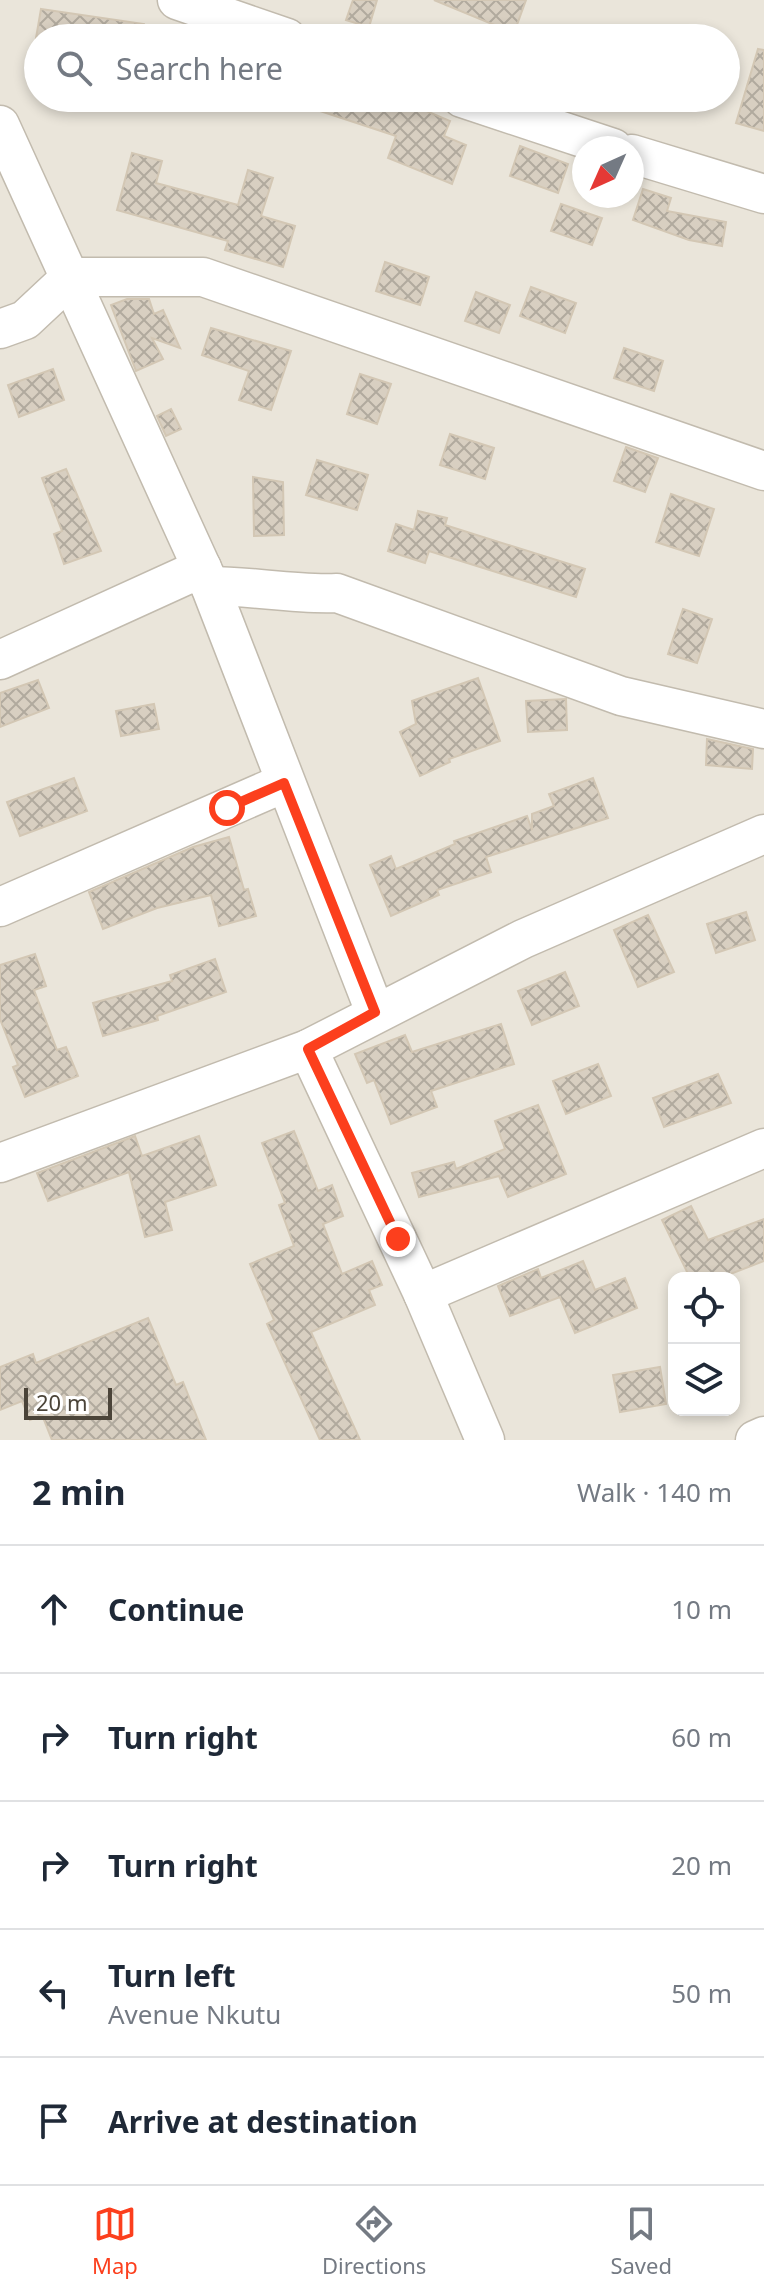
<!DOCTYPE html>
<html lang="en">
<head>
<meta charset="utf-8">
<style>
  body { margin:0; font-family:"Noto Sans",sans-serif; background:#f2f2f3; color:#1f2937 }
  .controls { position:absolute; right:24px; bottom:24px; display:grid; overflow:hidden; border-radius:16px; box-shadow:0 4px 12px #0003 }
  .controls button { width:72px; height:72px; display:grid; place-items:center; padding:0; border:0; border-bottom:2px solid #e0e1e3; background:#fff; color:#1f2937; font:40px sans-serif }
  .compass { position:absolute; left:572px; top:136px; width:72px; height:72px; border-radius:50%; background:#fff; box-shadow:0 4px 12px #0003; rotate:225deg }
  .scale { position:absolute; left:24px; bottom:20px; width:88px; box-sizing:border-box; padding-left:8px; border:4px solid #4b4439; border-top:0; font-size:22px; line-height:28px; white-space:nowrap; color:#4b4439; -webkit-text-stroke:6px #fff; paint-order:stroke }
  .stop { position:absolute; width:24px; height:24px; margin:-18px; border:6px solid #fc3f1d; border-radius:50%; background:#fff }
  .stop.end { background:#fc3f1d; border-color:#fff; box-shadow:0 2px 8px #0008 }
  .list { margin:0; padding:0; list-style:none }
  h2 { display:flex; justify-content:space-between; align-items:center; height:104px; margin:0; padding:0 32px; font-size:34px }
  h2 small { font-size:26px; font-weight:400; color:#747a83 }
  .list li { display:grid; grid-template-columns:52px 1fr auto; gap:24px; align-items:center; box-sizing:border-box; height:128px; padding:0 32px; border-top:2px solid #e0e1e3 }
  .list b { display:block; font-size:30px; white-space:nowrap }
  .list p { margin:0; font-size:26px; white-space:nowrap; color:#747a83 }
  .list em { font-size:26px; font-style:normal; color:#747a83 }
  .icon { flex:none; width:44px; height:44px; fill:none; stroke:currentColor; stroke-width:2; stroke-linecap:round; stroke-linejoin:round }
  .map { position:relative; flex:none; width:764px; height:1440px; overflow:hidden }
  .search { position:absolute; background:#fff; box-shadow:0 4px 12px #0003; left:24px; right:24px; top:24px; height:88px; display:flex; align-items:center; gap:20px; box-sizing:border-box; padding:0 28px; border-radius:44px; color:#747a83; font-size:30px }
  .sheet { height:744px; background:#fff }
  nav { display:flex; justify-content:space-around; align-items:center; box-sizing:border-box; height:112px; border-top:2px solid #e0e1e3; background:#fff; font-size:22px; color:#747a83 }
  nav a { display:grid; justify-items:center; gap:4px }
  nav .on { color:#fc3f1d }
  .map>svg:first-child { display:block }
  .residential { fill:#eae5da; fill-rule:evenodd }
  .building { fill:url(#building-cross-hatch); stroke:#d3c7b4; stroke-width:2 }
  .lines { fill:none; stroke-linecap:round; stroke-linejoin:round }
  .minor-casing { stroke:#c2bbae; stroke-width:41 }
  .minor { stroke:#fff; stroke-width:38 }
  .route { stroke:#fc3f1d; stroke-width:10 }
</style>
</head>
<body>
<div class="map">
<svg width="764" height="1440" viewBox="0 0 764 1440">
  <defs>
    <pattern id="building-cross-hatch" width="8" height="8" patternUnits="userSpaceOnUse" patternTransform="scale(2)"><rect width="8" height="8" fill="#d8cfc1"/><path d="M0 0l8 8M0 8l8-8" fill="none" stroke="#b1aa9e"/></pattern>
  </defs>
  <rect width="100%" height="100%" fill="#f6f3ec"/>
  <!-- residential -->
  <path class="residential" d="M0,0h764v1440h-764zM38,38h688v60h-688zM584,148h48v48h-48zM674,1278h60v132h-60z"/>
  <!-- building -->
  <g class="building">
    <polygon points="353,0 377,0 369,27 346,20"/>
    <polygon points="434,0 526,0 514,33"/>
    <polygon points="41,9 144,24 143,38 36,38"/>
    <polygon points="758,49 764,50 764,131 736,123"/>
    <polygon points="297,98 421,98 419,108 450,121 444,136 466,145 452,184 388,158 396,136 296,103"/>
    <polygon points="520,146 568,164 558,193 510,176"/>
    <polygon points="132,153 162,161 156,183 238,205 248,170 273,178 261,216 295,226 283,267 225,250 228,241 117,210"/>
    <polygon points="643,189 671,198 667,211 726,222 722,246 689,240 633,220"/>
    <polygon points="561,204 602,218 592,245 551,231"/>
    <polygon points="385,262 429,277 420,305 376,291"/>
    <polygon points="531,287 576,303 565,333 520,316"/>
    <polygon points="476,292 510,305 499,333 465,321"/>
    <polygon points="127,299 149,299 154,314 163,310 180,348 152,338 163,359 136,371 111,305"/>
    <polygon points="211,328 291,351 271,410 239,400 249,371 202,355"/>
    <polygon points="624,348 663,361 654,391 614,378"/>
    <polygon points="53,369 64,400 19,417 8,385"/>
    <polygon points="360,374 391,384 377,424 347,414"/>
    <polygon points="171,409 181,429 166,436 157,416"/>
    <polygon points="450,434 494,448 485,479 440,465"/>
    <polygon points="626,447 658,458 645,492 614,481"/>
    <polygon points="317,460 368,475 357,510 306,495"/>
    <polygon points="66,469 101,551 64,564 54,534 62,531 42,478"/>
    <polygon points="253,477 283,482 284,535 254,536"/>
    <polygon points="671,494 714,509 699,556 656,542"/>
    <polygon points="418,511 447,518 445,525 585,569 576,597 429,551 425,563 388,551 396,524 414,530"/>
    <polygon points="683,609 712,619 697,663 668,654"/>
    <polygon points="478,678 500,741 449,759 450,762 420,776 400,732 416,724 412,701"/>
    <polygon points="38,680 49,708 0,727 0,693"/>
    <polygon points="566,699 567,730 528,732 526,701"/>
    <polygon points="154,704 159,729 121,736 116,711"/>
    <polygon points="707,739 753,749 752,769 706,765"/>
    <polygon points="74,778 87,811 20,836 7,802"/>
    <polygon points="593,778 608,818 486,857 491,872 437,890 439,895 391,916 370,865 391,856 396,869 455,844 454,841 527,816 532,830 532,814 554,806 549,794"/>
    <polygon points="229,837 244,890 248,889 256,916 219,926 211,895 157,908 103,929 89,892 193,847"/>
    <polygon points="746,912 755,940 716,953 707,924"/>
    <polygon points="648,915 674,972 638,987 614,930"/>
    <polygon points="35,954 46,986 34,990 57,1050 66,1047 78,1076 25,1097 13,1067 18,1065 0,1019 0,965"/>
    <polygon points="215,959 226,992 157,1016 158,1020 103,1036 93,1003 172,981 170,975"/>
    <polygon points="565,972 579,1006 532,1025 518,991"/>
    <polygon points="501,1024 514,1064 431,1091 437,1107 391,1124 374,1080 367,1083 355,1054 405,1035 412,1052"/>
    <polygon points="598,1064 611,1096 566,1114 553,1081"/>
    <polygon points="718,1074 731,1103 664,1127 653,1098"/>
    <polygon points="538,1105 566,1174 508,1197 499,1176 419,1197 412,1173 454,1162 456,1169 505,1149 495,1121"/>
    <polygon points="294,1131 318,1191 332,1185 343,1216 323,1224 342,1274 372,1261 382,1285 369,1290 375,1305 311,1332 360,1440 320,1440 267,1324 274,1320 250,1264 294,1246 279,1205 285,1203 262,1143"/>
    <polygon points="135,1136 142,1156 199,1136 216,1185 165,1202 172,1230 145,1237 129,1172 48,1201 37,1173"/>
    <polygon points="691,1206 708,1240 764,1219 764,1261 720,1278 690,1278 662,1220"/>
    <polygon points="583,1261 595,1290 625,1278 637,1308 575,1333 560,1297 510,1316 498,1286 538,1269 541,1278"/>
    <polygon points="148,1318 176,1385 183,1382 206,1440 52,1440 42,1415 30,1420 22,1401 0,1410 0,1367 33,1354 36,1363"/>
    <polygon points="660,1367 666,1404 620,1412 613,1375"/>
  </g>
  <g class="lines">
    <!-- minor casing -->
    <g class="minor-casing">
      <g id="minor">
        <polyline points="177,0 287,38"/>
        <polyline points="462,98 613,148"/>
        <polyline points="0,125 210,586 375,1012"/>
        <polyline points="632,154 764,194"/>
        <polyline points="0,329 25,320 71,277 203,277 764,471"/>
        <path d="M210,586c43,0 84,9 127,7l284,103 143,33"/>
        <polyline points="0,660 202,568"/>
        <polyline points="0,907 284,783"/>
        <polyline points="308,1049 423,1294 485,1440"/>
        <polyline points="0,1163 308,1049 523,939 764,834"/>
        <polyline points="423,1294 764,1148"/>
        <polyline points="755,1440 764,1436"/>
      </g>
    </g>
    <!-- minor -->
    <use href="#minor" class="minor"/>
  </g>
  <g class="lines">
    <!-- route -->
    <polyline class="route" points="227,808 284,783 375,1012 308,1049 398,1239"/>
  </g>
</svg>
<div class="controls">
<button><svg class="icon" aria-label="locate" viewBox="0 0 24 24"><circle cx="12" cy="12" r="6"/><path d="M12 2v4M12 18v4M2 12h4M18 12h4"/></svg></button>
<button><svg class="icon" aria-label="layers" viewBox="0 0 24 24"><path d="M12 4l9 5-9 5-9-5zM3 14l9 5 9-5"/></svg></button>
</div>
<svg class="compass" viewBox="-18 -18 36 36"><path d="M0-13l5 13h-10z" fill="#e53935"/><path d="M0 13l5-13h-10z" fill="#747a83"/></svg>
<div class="scale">20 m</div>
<div class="stop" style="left:227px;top:808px"></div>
<div class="stop end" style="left:398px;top:1239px"></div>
<div class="search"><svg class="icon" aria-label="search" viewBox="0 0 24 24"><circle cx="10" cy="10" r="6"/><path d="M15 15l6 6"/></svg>Search here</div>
</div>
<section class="sheet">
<h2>2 min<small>Walk · 140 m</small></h2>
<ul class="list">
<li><svg class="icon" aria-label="ahead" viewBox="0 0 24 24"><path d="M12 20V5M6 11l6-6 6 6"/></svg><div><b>Continue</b></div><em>10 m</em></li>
<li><svg class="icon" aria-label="right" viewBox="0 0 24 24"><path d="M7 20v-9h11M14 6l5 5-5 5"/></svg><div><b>Turn right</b></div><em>60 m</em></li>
<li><svg class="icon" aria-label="right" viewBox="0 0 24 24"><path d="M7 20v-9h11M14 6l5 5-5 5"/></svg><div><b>Turn right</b></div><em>20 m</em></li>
<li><svg class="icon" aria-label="left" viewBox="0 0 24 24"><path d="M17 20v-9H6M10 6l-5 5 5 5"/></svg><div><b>Turn left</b><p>Avenue Nkutu</p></div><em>50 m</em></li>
<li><svg class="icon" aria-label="arrive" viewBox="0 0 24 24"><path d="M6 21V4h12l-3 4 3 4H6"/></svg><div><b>Arrive at destination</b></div></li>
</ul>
</section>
<nav>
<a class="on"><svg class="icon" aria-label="map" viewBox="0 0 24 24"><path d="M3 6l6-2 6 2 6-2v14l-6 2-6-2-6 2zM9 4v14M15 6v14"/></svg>Map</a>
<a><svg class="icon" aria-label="directions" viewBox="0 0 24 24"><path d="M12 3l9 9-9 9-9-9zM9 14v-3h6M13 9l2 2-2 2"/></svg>Directions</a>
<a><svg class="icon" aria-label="saved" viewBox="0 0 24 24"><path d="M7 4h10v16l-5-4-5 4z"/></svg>Saved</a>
</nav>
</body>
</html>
